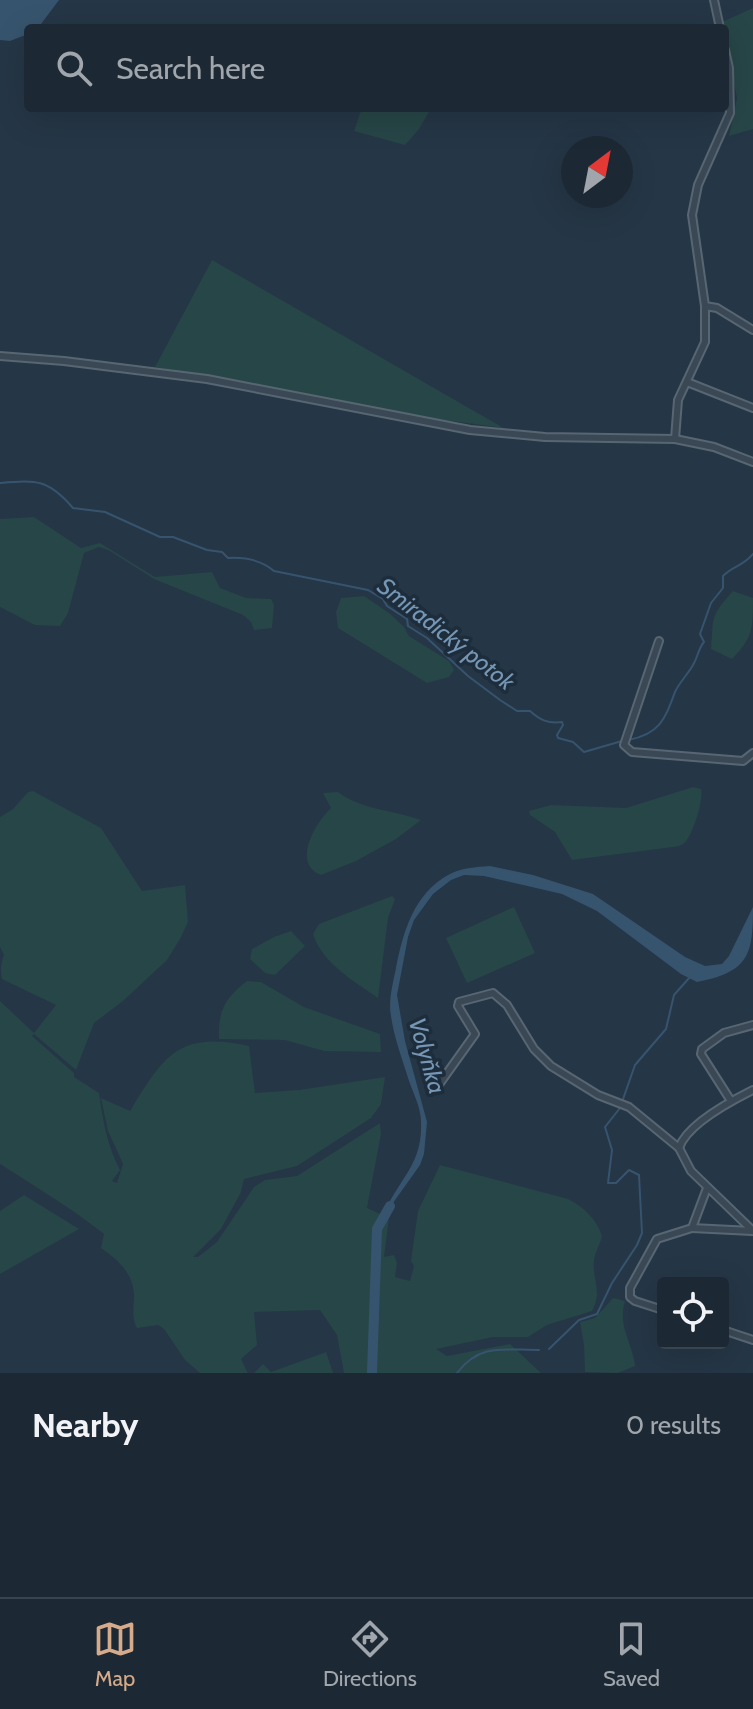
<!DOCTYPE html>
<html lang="en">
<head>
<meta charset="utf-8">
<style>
  body { margin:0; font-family:Cabin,sans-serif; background:#25303c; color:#f1f3f6 }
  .controls { position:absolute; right:24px; bottom:24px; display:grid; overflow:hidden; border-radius:8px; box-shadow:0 8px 32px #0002 }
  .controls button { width:72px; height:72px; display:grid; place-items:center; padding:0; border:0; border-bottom:2px solid #3a444f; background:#1c2834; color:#f1f3f6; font:40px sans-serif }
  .compass { position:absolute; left:561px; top:136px; width:72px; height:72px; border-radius:50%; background:#1c2834; box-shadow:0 8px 32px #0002; rotate:32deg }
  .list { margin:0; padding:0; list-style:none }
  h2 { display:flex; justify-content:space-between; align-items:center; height:104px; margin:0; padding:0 32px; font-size:34px }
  h2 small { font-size:26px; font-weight:400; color:#a0a6ac }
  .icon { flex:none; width:44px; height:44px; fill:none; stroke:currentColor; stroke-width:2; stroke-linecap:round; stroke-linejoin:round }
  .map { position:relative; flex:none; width:753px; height:1373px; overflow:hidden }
  .search { position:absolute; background:#1c2834; box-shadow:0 8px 32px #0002; left:24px; right:24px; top:24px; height:88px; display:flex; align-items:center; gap:20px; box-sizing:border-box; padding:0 28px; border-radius:8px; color:#a0a6ac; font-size:30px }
  .sheet { height:224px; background:#1c2834 }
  nav { display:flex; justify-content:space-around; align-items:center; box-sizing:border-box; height:112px; border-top:2px solid #3a444f; background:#1c2834; font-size:22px; color:#a0a6ac }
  nav a { display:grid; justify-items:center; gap:4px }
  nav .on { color:#d6ab8b }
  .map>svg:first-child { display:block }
  .green { fill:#274647 }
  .water { fill:#37546e }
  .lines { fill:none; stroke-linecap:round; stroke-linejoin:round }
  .stream { stroke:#37546e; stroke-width:2 }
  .river { stroke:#37546e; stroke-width:10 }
  .minor-casing { stroke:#586672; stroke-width:10 }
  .minor { stroke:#3a4855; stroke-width:6 }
  .labels { text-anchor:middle; stroke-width:7; stroke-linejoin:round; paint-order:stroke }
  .water-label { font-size:24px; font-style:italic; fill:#7596b4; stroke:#1e2d3b }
</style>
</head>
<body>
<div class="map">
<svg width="753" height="1373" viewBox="0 0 753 1373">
  <rect width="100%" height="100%" fill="#253646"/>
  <!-- green -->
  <g class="green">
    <polygon points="753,8 753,129 729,136 737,98 722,22"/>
    <polygon points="362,108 431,108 419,129 405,145 354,131"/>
    <polygon points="212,260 474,411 504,428 415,416 155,367"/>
    <polygon points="34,517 81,548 100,543 155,577 212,572 220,588 246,598 271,599 274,605 272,628 254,630 251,622 243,615 154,579 110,551 99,547 84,553 68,613 60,626 35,625 0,607 0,519"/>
    <path d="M733,591l20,7c0,32 0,39 -21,61l-21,-10c3,-33 -2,-31 22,-58z"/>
    <polygon points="364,596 389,613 404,627 409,636 449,661 454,670 449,677 427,683 338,628 336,612 341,598"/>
    <path d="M693,787l8,2c3,11 -8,44 -15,52 -4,5 -7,5 -13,6l-101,13 -17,-28 -25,-17 -1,-4 22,-6 75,3z"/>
    <path d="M33,791l68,37 41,63 43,-6 3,37 -8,17 -13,21 -44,41 -29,22 -18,47 -42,-36 -2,2 42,37v4l25,16c4,28 8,52 21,77l-8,11 5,2 6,-19 -15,-33 -7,-33 29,13c34,-56 49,-80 119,-65l6,47 44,-3 86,-13 -4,27 -10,14 -74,48 -53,13 -3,13 -20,37 -28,28h5l19,-15 37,-55 11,-7 32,-4 83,-53 1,11 -14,74 22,10 -5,39 10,-2 3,8 -2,14 15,4 4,-15 -3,-5 7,-50 22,-46 128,34c15,7 29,21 34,37 -2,9 -7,16 -8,25 -2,20 9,29 -2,50l-45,14 -19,12h-35l-57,12 11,7 63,-12 31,29h-197l-7,-38 -17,-25 -66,2 3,33 -16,14 7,14h-48l-15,-13 -21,-31 -6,-4 -21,3c-6,-11 -3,-20 -3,-33 -1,-22 -16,-35 -33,-47l3,-14c-33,-26 -68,-47 -104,-70v-163l34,32 22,-28 -54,-26c-2,-8 -1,-17 2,-24l-4,-8v-130l13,-8 15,-17z"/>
    <path d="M338,792c24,18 56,18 83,28l-25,19 -40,22 -35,14c-30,-12 -5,-53 10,-67l-8,-15z"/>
    <path d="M392,896l3,3 -7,19 -10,80c-24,-17 -56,-35 -65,-64l6,-10z"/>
    <polygon points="514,907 535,953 467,983 446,938"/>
    <polygon points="291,931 305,946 275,975 265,973 250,959 252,949 274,937"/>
    <path d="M247,981l14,1 43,25 76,27 1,18 -57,-1 -39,-11 -66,-1c-1,-29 6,-41 28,-58z"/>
    <polygon points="24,1195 79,1229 0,1274 0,1211"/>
    <path d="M613,1298l12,3c-8,25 8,42 10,65l-17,7 -33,-1 -1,-27 -4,-23 15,-4z"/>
    <polygon points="326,1352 333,1373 254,1373 263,1364 271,1372"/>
  </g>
  <!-- water -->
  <g class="water">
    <polygon points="0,0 59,0 38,28 28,28 28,34 10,41 0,40"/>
    <path d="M490,866l43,9 60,19 92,63 20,9 17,-2 7,-8 24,-49c0,48 -4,65 -56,75l-16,-8 -84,-63 -35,-17 -78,-18 -20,-1 -13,5 -18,14 -19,26 -6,17 -11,58 8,46 22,81 -3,32 -4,11 -37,52c13,-37 40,-50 38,-95 0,-14 -7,-27 -12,-41 -6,-20 -15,-43 -18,-65 -3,-15 2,-33 5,-48 7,-36 18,-74 52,-93 12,-7 28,-8 42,-9z"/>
  </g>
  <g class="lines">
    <!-- stream -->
    <g class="stream">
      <path d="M0,483c37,-3 48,-4 73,25l32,4 55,25h13l34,13 15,2 6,6c17,-1 33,2 46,13l94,19 15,9 4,7 20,13 1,7 19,12 41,38 32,24 17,11h13c10,9 18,13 32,11l1,3 -6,10 1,3 15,4 11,10 38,-11"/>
      <path d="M628,740c32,-6 37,-21 47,-48 4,-9 13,-18 18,-27 5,-8 5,-16 11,-23l-4,-8 11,-31 12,-15v-12c11,-11 19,-9 30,-22"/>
      <polyline points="622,1102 635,1065 666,1029 674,995 690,977"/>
      <polyline points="549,1349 579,1320 597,1314 612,1283 637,1245 642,1233 639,1175 629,1170 616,1183 608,1183 612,1150 605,1127 620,1108"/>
      <path d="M457,1373c23,-30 47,-23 82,-23"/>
    </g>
    <!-- river -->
    <polyline class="river" points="372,1373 377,1229 390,1206"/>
    <!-- minor casing -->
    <g class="minor-casing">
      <g id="minor">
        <polyline points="714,0 720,28"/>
        <polyline points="705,306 717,308 753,330"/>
        <polyline points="0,356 64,361 207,379 470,430 545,437 675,439 714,447 753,462"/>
        <polyline points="687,382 753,408"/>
        <polyline points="675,439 678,400 705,342 705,306 692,215 698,185 730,113 729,68 725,50"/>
        <polyline points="659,641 624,745 632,752 743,761 753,753"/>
        <polyline points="435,1090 475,1034 458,1006 459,1002 493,993 507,1005 534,1049 551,1066 598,1095 629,1107 679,1148 691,1171 753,1231"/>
        <polyline points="731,1101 701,1054 702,1049 724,1033 753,1025"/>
        <path d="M679,1148c8,-24 52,-47 74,-58"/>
        <polyline points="692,1228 752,1231"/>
        <polyline points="663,1310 635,1301 630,1297 630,1288 657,1239 692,1228 707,1188"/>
        <polyline points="723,1330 753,1340"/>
      </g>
    </g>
    <!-- minor -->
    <use href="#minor" class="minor"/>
  </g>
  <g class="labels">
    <!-- water labels -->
    <g class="water-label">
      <text transform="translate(446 634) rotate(38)" y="8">Smiradický potok</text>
      <text transform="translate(427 1056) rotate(74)" y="8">Volyňka</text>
    </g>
  </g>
</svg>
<div class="controls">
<button><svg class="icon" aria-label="locate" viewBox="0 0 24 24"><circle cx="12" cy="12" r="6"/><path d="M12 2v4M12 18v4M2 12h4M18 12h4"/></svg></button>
</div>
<svg class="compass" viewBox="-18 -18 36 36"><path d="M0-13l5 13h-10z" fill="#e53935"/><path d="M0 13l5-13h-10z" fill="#a0a6ac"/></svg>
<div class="search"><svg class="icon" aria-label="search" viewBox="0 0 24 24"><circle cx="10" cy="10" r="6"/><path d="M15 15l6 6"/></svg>Search here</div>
</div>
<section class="sheet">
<h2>Nearby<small>0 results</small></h2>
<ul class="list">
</ul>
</section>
<nav>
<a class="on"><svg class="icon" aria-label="map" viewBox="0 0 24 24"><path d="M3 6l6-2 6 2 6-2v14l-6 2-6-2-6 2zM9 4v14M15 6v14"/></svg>Map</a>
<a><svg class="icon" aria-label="directions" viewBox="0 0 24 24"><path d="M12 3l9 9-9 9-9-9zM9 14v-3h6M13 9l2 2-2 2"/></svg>Directions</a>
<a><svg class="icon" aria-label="saved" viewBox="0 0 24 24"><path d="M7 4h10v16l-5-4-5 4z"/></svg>Saved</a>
</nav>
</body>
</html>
